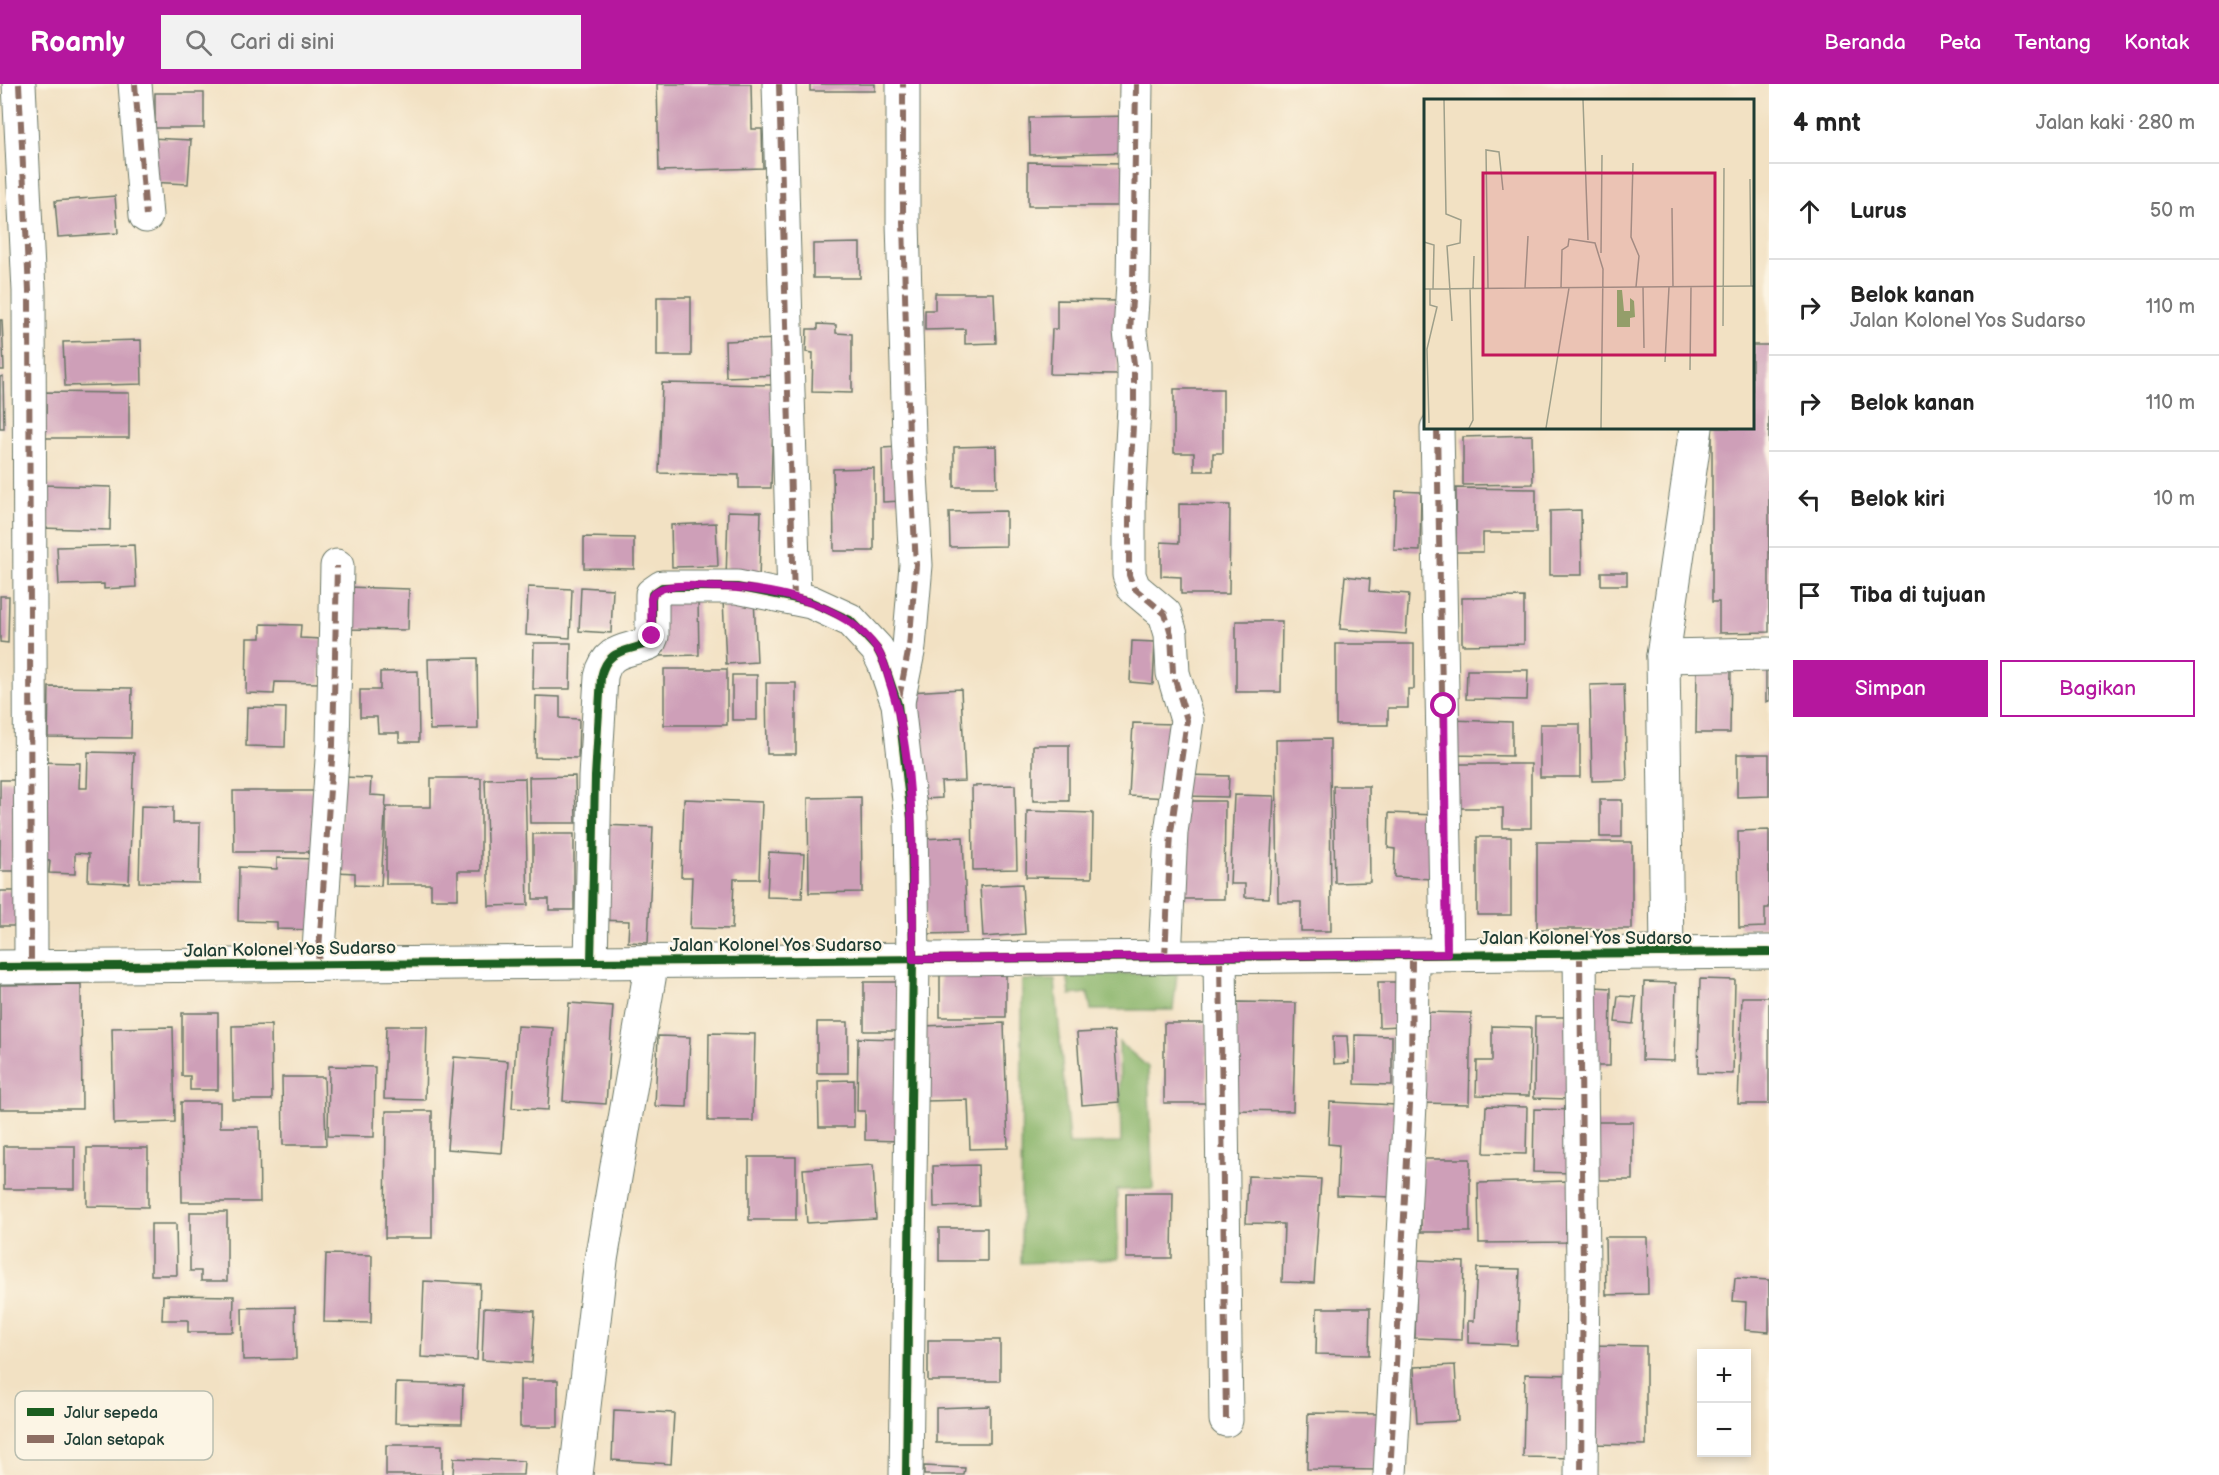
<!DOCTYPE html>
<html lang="id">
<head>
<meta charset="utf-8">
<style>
  body { margin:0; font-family:"Balsamiq Sans",sans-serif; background:#f2f2f2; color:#222 }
  .controls { position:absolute; right:18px; bottom:18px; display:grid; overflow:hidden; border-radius:0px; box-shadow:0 3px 9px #0003 }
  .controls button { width:54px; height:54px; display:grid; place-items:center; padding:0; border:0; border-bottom:2px solid #e0e0e0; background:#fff; color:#222; font:30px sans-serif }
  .stop { position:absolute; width:18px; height:18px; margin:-14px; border:4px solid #b5179e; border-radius:50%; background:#fff }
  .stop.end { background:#b5179e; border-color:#fff; box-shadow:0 2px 6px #0008 }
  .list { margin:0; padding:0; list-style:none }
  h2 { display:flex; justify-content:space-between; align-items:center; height:78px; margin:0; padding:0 24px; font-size:26px }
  h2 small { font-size:20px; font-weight:400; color:#767676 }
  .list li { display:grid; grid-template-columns:39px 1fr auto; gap:18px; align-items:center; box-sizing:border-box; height:96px; padding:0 24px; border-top:2px solid #e0e0e0 }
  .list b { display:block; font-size:22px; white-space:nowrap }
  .list p { margin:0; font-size:20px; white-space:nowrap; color:#767676 }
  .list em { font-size:20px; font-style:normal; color:#767676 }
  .actions { display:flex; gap:12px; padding:18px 24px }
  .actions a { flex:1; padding:14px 0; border:2px solid #b5179e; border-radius:0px; text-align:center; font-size:21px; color:#b5179e }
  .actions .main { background:#b5179e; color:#fff }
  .icon { flex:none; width:33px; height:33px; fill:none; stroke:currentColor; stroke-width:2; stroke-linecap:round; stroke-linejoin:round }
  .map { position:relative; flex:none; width:1769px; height:1391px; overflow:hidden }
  header { display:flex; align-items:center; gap:36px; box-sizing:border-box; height:84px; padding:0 30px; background:#b5179e; color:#fff }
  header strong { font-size:28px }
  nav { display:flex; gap:33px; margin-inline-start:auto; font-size:21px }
  .search { width:420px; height:54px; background:#f2f2f2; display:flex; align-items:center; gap:15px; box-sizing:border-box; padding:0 21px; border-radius:0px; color:#767676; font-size:22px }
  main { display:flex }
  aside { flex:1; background:#fff }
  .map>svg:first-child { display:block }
  .forest { fill:#8cb66d; stroke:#567a50; stroke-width:1.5 }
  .building { fill:#ce9fb8 }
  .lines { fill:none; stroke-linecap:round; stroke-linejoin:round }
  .minor-casing { stroke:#697666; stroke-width:35 }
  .minor { stroke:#fff; stroke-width:33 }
  .quiet { stroke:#8d6e63; stroke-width:6; stroke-dasharray:12 6; stroke-linecap:butt }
  .cycleway-casing { stroke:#fcf5e5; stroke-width:11 }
  .cycleway { stroke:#1b5e20; stroke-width:8 }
  .route { stroke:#b5179e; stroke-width:8 }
  .labels { text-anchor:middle; stroke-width:4.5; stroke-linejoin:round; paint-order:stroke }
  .street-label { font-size:18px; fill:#1f3d34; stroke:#fcf5e5 }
  .inset-road { fill:none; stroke:#9e9f8a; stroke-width:1.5 }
  .view { fill:#c2185b; fill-opacity:0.15; stroke:#c2185b; stroke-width:3 }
  .inset-edge { fill:none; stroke:#1f3d34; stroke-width:3 }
  .key { fill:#fcf5e5; stroke:#babeb0; stroke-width:1.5 }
  .key-label { font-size:16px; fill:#1f3d34 }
</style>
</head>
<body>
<header>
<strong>Roamly</strong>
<div class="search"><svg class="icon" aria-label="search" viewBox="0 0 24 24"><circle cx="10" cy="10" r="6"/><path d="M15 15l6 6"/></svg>Cari di sini</div>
<nav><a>Beranda</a><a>Peta</a><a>Tentang</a><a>Kontak</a></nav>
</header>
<main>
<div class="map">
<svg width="1769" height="1391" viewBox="0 0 1769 1391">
  <rect width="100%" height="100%" fill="#fcf5e5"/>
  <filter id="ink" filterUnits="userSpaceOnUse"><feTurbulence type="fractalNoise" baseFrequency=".0167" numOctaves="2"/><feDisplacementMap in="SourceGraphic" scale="12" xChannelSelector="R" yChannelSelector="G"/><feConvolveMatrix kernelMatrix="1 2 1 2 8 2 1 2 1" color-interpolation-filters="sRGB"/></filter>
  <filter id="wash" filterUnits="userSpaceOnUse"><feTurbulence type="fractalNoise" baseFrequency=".008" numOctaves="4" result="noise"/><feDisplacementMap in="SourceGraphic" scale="24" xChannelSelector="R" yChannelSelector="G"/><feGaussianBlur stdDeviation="1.35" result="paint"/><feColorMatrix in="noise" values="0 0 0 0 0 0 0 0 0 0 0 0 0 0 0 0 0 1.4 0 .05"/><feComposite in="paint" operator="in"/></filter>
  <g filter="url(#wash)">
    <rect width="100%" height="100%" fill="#f2e1c3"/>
    <!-- forest -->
    <g class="forest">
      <polygon points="1067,889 1177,890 1173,926 1091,926 1088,909 1070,911"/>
      <polygon points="1022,896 1055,896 1069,1060 1121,1059 1119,958 1148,983 1153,1105 1117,1106 1118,1175 1021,1179"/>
    </g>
    <g id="blocks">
      <!-- building -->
      <g class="building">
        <polygon points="657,0 751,0 752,45 762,45 763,84 659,87"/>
        <rect x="810" y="0" width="65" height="7"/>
        <rect x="155" y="9" width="49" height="35"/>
        <polygon points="1132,32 1132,68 1030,71 1029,34"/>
        <polygon points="150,54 191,56 188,100 148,98"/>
        <polygon points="1028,78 1130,79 1129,122 1028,122"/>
        <polygon points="115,112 118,149 58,153 55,117"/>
        <polygon points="860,159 860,194 813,194 813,160"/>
        <polygon points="935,209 994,209 996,259 965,260 965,245 925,246 925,226 935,226"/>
        <rect x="657" y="213" width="34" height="59"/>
        <polygon points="1057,216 1119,217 1118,291 1050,290 1052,245 1057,245"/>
        <polygon points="0,236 2,236 4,286 0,286"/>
        <polygon points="818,240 836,241 836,249 852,250 852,309 812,308 813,269 806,268 807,245 818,245"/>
        <polygon points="779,255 780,291 726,293 725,257"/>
        <polygon points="141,256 142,300 65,302 63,258"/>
        <polygon points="1752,261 1769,261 1769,548 1719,549 1719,518 1712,518 1712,344 1752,344"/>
        <polygon points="3,292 4,344 0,344 0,293"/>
        <polygon points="662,299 774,301 771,404 739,404 739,391 659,389"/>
        <polygon points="1174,305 1223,305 1223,369 1213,369 1213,387 1194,387 1194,369 1174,369"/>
        <polygon points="40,308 129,309 129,354 40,354"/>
        <polygon points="1532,351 1533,400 1463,401 1463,353"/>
        <polygon points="996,362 997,403 954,403 954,363"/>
        <polygon points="899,363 901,417 883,418 882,364"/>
        <polygon points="874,384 874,467 834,467 833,385"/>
        <polygon points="41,401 111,403 110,446 41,444"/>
        <polygon points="1456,404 1536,405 1536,449 1483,449 1483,468 1456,468"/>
        <polygon points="1396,407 1421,408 1420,467 1394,466"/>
        <polygon points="1179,420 1230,421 1229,510 1181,510 1181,493 1161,492 1161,458 1179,459"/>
        <polygon points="1581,426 1582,491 1550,491 1550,427"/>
        <polygon points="728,427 761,428 759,496 726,495"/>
        <polygon points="1006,427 1006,462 950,463 949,428"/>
        <polygon points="716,439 718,482 672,483 671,441"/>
        <polygon points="584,453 634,454 634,485 584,484"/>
        <polygon points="134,461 136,503 104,505 104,500 59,501 57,463"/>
        <rect x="1601" y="488" width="26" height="13"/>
        <polygon points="1345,492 1370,495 1369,507 1409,510 1406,550 1340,545"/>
        <polygon points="347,503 409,505 408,546 346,545"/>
        <polygon points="528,503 572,505 570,554 526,551"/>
        <polygon points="581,503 613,505 611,549 579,547"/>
        <polygon points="0,512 9,512 8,559 0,558"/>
        <polygon points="1524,513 1524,560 1462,561 1462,514"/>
        <polygon points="754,514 757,578 726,580 723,516"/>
        <polygon points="698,516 699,571 661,572 659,517"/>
        <polygon points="1236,537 1282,537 1281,608 1236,608"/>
        <polygon points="261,540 301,541 300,554 322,555 320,599 275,598 274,610 246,609 247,554 261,554"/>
        <polygon points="1132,557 1155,558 1153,600 1130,598"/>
        <polygon points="534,559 571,559 570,605 533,605"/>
        <polygon points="1336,560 1414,560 1414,605 1408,605 1408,624 1388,624 1388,641 1336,641"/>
        <polygon points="477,574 478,645 430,646 428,575"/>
        <polygon points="1766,580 1769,580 1769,617 1766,618"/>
        <rect x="664" y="585" width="63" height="56"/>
        <polygon points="1697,585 1731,586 1730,649 1696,649"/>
        <polygon points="1467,586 1528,586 1527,616 1466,615"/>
        <polygon points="418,587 419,658 399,658 399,649 378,649 377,633 360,633 360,606 380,606 380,588"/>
        <rect x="732" y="591" width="25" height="45"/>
        <polygon points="766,599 796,599 796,670 767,670"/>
        <polygon points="1624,600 1627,696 1592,697 1590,601"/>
        <polygon points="49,603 132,604 131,654 48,653"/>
        <polygon points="961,605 965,697 941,698 942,714 924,715 909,608"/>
        <polygon points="536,612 560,613 560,634 579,635 578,674 535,673"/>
        <polygon points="247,623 286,624 285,663 246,662"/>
        <polygon points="1450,636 1512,638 1512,672 1450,671"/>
        <polygon points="1133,639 1175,640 1171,714 1129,712"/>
        <rect x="1540" y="640" width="40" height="53"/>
        <polygon points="1330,655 1331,847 1301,847 1301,818 1278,818 1276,656"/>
        <rect x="1033" y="661" width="36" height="56"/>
        <polygon points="88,668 134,669 129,799 88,797 89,770 75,769 75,790 49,789 50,777 32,776 36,678 80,679 79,704 87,704"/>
        <polygon points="1737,670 1769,670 1769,712 1737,713"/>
        <polygon points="1450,680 1531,680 1531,744 1503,744 1503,724 1450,724"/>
        <polygon points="1185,691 1229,692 1228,713 1184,712"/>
        <polygon points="575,692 576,739 530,739 529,693"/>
        <polygon points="342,693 371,694 370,711 386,712 381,802 355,801 355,789 337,788"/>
        <polygon points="431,694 481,694 481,787 458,787 458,815 431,815 431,800 386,800 386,723 431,723"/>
        <polygon points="525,694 528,821 489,822 485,695"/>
        <rect x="0" y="696" width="20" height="91"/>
        <polygon points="1015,701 1017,785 973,786 972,702"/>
        <polygon points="1333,702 1369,702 1370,798 1335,799"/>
        <polygon points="233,707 322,707 323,768 234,768"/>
        <polygon points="1234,711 1274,712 1269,814 1245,813 1245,800 1230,800"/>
        <polygon points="861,713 862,808 809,809 808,714"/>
        <polygon points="684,715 762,718 759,795 734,795 732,845 690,844 692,793 681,793"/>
        <rect x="1600" y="716" width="22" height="37"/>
        <polygon points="1177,717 1225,717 1224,815 1176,815"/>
        <polygon points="141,722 173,723 173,739 200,739 199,799 139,798"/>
        <polygon points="1027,727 1093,729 1092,794 1026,793"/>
        <polygon points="1389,729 1434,731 1432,795 1394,793 1395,765 1388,764"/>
        <polygon points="601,741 653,743 648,859 628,858 629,837 596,836"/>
        <polygon points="1769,746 1769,824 1765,824 1765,843 1739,844 1738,747"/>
        <polygon points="533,750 574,750 574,826 549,826 549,815 533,815"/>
        <polygon points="963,753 967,849 926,850 922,755"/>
        <rect x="1477" y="753" width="34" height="78"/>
        <rect x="1537" y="758" width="95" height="87"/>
        <polygon points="769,768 804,770 802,814 767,813"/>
        <polygon points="277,774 319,775 318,846 277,845 277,838 238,837 239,783 277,785"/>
        <polygon points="1022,800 1025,850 983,853 980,802"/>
        <rect x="0" y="807" width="23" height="35"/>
        <rect x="940" y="887" width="66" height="46"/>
        <polygon points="1700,895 1735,896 1733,990 1698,989"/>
        <rect x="864" y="898" width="37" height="49"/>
        <polygon points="1378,898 1399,898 1400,942 1379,943"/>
        <polygon points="1644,898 1676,899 1674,977 1642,976"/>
        <polygon points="81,900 82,1025 0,1025 0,901"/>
        <polygon points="1594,903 1611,904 1610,982 1593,982"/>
        <polygon points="1618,912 1636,913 1633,940 1615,938"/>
        <polygon points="1742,913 1769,913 1769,1020 1738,1020"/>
        <polygon points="1237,918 1296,919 1293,1027 1234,1026"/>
        <polygon points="569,919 613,922 606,1020 563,1017"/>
        <polygon points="1425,928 1471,929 1469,1020 1422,1019"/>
        <polygon points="182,929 218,929 218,1006 190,1006 190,992 182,992"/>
        <polygon points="1535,933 1570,933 1568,1015 1534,1014"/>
        <rect x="817" y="938" width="31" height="51"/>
        <polygon points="1004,939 1008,1064 970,1065 968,1016 925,1017 923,942"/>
        <rect x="1164" y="939" width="43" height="80"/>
        <polygon points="271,941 272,1016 233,1016 232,942"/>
        <polygon points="386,942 427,942 425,1016 384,1015"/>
        <polygon points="517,942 553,944 548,1026 512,1024"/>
        <polygon points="1492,942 1531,943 1529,1012 1476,1011 1477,977 1492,977"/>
        <polygon points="173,943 175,1038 114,1040 112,944"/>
        <polygon points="1114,947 1119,1018 1082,1021 1077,949"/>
        <polygon points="709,949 755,950 753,1037 708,1037"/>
        <polygon points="1355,951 1392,952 1392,1001 1355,1000"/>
        <polygon points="658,952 690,953 687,1023 655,1022"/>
        <polygon points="1333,952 1347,952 1349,979 1334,980"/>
        <polygon points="858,954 901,955 899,1057 865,1056 865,1027 857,1027"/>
        <polygon points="454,973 508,977 502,1069 447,1065"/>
        <polygon points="329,982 375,983 374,1053 328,1052"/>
        <polygon points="282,993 324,993 326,1061 283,1061"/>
        <polygon points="854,996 854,1043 819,1043 818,997"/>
        <polygon points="181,1018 220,1018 220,1043 259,1043 260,1118 182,1118"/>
        <polygon points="1330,1018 1396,1021 1392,1113 1337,1111 1339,1061 1328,1060"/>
        <polygon points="1486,1022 1527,1023 1526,1070 1484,1069"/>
        <polygon points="1534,1025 1577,1026 1575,1089 1533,1088"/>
        <polygon points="386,1027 432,1027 432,1154 385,1154"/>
        <polygon points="1592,1038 1633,1038 1633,1096 1591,1096"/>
        <rect x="4" y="1062" width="71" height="43"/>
        <polygon points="87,1064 148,1064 148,1123 87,1122"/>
        <rect x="749" y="1073" width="47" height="63"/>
        <rect x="1421" y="1075" width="49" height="73"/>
        <polygon points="873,1081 876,1135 807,1139 803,1085"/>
        <polygon points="978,1081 979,1122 934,1123 933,1082"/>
        <polygon points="1248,1092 1321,1095 1314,1199 1282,1198 1284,1140 1246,1139"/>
        <polygon points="1572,1097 1573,1158 1479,1159 1478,1099"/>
        <polygon points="1126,1109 1173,1109 1172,1174 1126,1174"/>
        <polygon points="190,1128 227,1128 227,1197 201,1197 201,1187 190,1187"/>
        <polygon points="151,1140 176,1140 177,1191 151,1191"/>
        <rect x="939" y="1144" width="48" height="33"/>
        <polygon points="1605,1153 1647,1153 1648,1210 1606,1211"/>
        <polygon points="326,1170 372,1171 371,1239 324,1238"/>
        <polygon points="1417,1176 1464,1178 1462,1256 1415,1254"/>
        <polygon points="1477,1184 1520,1185 1517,1261 1468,1259 1468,1237 1474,1237"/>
        <polygon points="1735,1194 1769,1196 1769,1248 1745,1246 1746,1218 1733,1217"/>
        <polygon points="424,1197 480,1200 477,1276 421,1273"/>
        <polygon points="163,1211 234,1212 233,1248 188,1248 188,1236 162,1236"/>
        <polygon points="295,1223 296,1275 243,1276 242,1224"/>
        <polygon points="484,1224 535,1227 532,1279 482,1276"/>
        <polygon points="1317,1224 1370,1224 1369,1271 1316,1270"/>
        <rect x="928" y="1256" width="72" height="41"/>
        <polygon points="1587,1261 1646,1262 1646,1361 1587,1360"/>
        <polygon points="1455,1281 1458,1337 1417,1339 1414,1283"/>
        <polygon points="1525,1290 1575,1291 1573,1374 1523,1373"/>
        <rect x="520" y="1296" width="38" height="47"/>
        <polygon points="396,1299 463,1301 462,1340 395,1339"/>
        <polygon points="990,1322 990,1359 936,1359 936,1324"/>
        <polygon points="614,1326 674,1329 671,1380 612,1376"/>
        <polygon points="1308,1329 1379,1330 1379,1386 1307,1385"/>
        <rect x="386" y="1361" width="56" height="30"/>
        <polygon points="454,1374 524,1377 523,1391 453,1391"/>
        <polygon points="924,1382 965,1384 964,1391 924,1391"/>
      </g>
    </g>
  </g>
  <g filter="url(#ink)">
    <use href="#blocks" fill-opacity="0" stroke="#697666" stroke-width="1.5"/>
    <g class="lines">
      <!-- minor casing -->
      <g class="minor-casing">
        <g id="minor">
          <polyline points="19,0 29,207 31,883"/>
          <polyline points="135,0 146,132"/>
          <polyline points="779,0 794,514"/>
          <polyline points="1136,0 1133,200 1130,248 1134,280 1134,322 1129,418 1129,491 1134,504 1165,530 1171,550 1173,589 1187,636 1171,748 1165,873"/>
          <polyline points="1437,344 1447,870"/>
          <polyline points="1663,572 1769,570"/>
          <polyline points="898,618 909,563 916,481 909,353 903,138 903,0"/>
          <polyline points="1580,869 1583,1189 1581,1391"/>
          <polyline points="1667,869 1663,572 1696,344"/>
          <polyline points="1220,873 1226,1336"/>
          <path d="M591,878l4,-185 6,-100c6,-29 26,-25 48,-34l3,-7v-42l10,-7h75l74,15 39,18 27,29 7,14 14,41 13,114 2,141 -7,516"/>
          <polyline points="318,880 333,661 337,482"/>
          <polyline points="0,883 1769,868"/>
          <polyline points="576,1391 601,1176 652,877"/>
          <polyline points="1390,1391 1411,1002 1412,871"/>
        </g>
      </g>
      <!-- minor -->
      <use href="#minor" class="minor"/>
      <!-- quiet -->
      <g class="quiet">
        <polyline points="19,0 29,207 31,883"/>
        <polyline points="135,0 146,132"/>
        <polyline points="779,0 794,514"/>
        <polyline points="1136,0 1133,200 1130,248 1134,280 1134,322 1129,418 1129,491 1134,504 1165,530 1171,550 1173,589 1187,636 1171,748 1165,873"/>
        <polyline points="1437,344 1447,870"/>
        <polyline points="899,614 909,563 916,481 909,353 903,138 903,0"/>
        <polyline points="1580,869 1583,1189 1581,1391"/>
        <polyline points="1220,873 1226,1336"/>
        <polyline points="318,880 333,661 337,482"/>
        <polyline points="1390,1391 1411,1002 1412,871"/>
      </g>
      <!-- cycleway casing -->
      <g class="cycleway-casing">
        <g id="cycleway">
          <path d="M591,878l4,-185 6,-100c6,-29 26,-25 48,-34l3,-7v-42l10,-7h75l74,15 39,18 27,29 7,14 14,41 13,114 2,141 -7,516"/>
          <polyline points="0,883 1769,868"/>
        </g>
      </g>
      <!-- cycleway -->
      <use href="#cycleway" class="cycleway"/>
    </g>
  </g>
  <g class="lines" filter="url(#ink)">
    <!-- route -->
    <path class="route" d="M652,552l-1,-37c4,-19 50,-12 66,-12 54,1 127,15 160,62 7,10 10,23 13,34 28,84 22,187 23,276l534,-5 -3,-248"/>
  </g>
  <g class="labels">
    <!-- street labels -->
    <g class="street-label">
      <text x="1586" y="860">Jalan Kolonel Yos Sudarso</text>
      <text x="776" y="867">Jalan Kolonel Yos Sudarso</text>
      <text transform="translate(290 865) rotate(-1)" y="6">Jalan Kolonel Yos Sudarso</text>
    </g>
  </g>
  <!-- overview -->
  <g transform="translate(1424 15)">
    <rect width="330" height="330" fill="#f2e1c3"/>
    <path d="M193,191h5l2,21h6v-13l4,3 1,16 -5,1v9h-13z" fill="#8cb66d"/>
    <path class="inset-road" d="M20,1l2,114 15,6 -1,23 -13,3 5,75M159,1l5,140M209,64l-2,74 8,19 -3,31M326,80l1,107M248,109l1,79M0,143l10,3 -1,44M177,154l1,-98M219,188l1,61M49,189l1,-32M64,189l-2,-138 13,2 4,38M101,189l3,-52M137,189l1,-38 6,-4 1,-7 26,4 8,26 -2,159M0,190l330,-3M299,227l1,-158M241,263l4,-75M266,271l1,-83M5,324l-2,-74 10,-42 -7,-2v-16M45,329l4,-8 -3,-132M122,329l23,-140"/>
    <path class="view" d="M59,74h232v182h-232z"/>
    <rect width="330" height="330" class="inset-edge"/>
  </g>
  <!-- legend -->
  <rect x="15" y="1307" width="198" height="69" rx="9" class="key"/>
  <rect x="27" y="1324" width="27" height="8" fill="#1b5e20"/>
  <rect x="27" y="1351" width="27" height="8" fill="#8d6e63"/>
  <g class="key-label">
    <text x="64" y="1334">Jalur sepeda</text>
    <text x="64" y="1361">Jalan setapak</text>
  </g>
</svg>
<div class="controls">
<button>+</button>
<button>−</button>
</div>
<div class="stop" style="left:1444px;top:622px"></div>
<div class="stop end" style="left:652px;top:552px"></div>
</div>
<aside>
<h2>4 mnt<small>Jalan kaki · 280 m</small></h2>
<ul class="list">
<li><svg class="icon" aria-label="ahead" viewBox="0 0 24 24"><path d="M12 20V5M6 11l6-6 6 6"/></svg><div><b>Lurus</b></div><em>50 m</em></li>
<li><svg class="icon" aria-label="right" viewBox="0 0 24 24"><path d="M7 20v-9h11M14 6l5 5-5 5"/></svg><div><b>Belok kanan</b><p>Jalan Kolonel Yos Sudarso</p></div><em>110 m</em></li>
<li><svg class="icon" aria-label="right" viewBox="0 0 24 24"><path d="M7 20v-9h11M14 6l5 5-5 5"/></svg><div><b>Belok kanan</b></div><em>110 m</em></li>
<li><svg class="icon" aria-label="left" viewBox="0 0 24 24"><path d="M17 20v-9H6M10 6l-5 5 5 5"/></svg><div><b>Belok kiri</b></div><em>10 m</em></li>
<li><svg class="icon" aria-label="arrive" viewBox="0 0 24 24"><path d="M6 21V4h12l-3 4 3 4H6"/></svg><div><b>Tiba di tujuan</b></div></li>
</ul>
<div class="actions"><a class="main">Simpan</a><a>Bagikan</a></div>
</aside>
</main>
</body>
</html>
